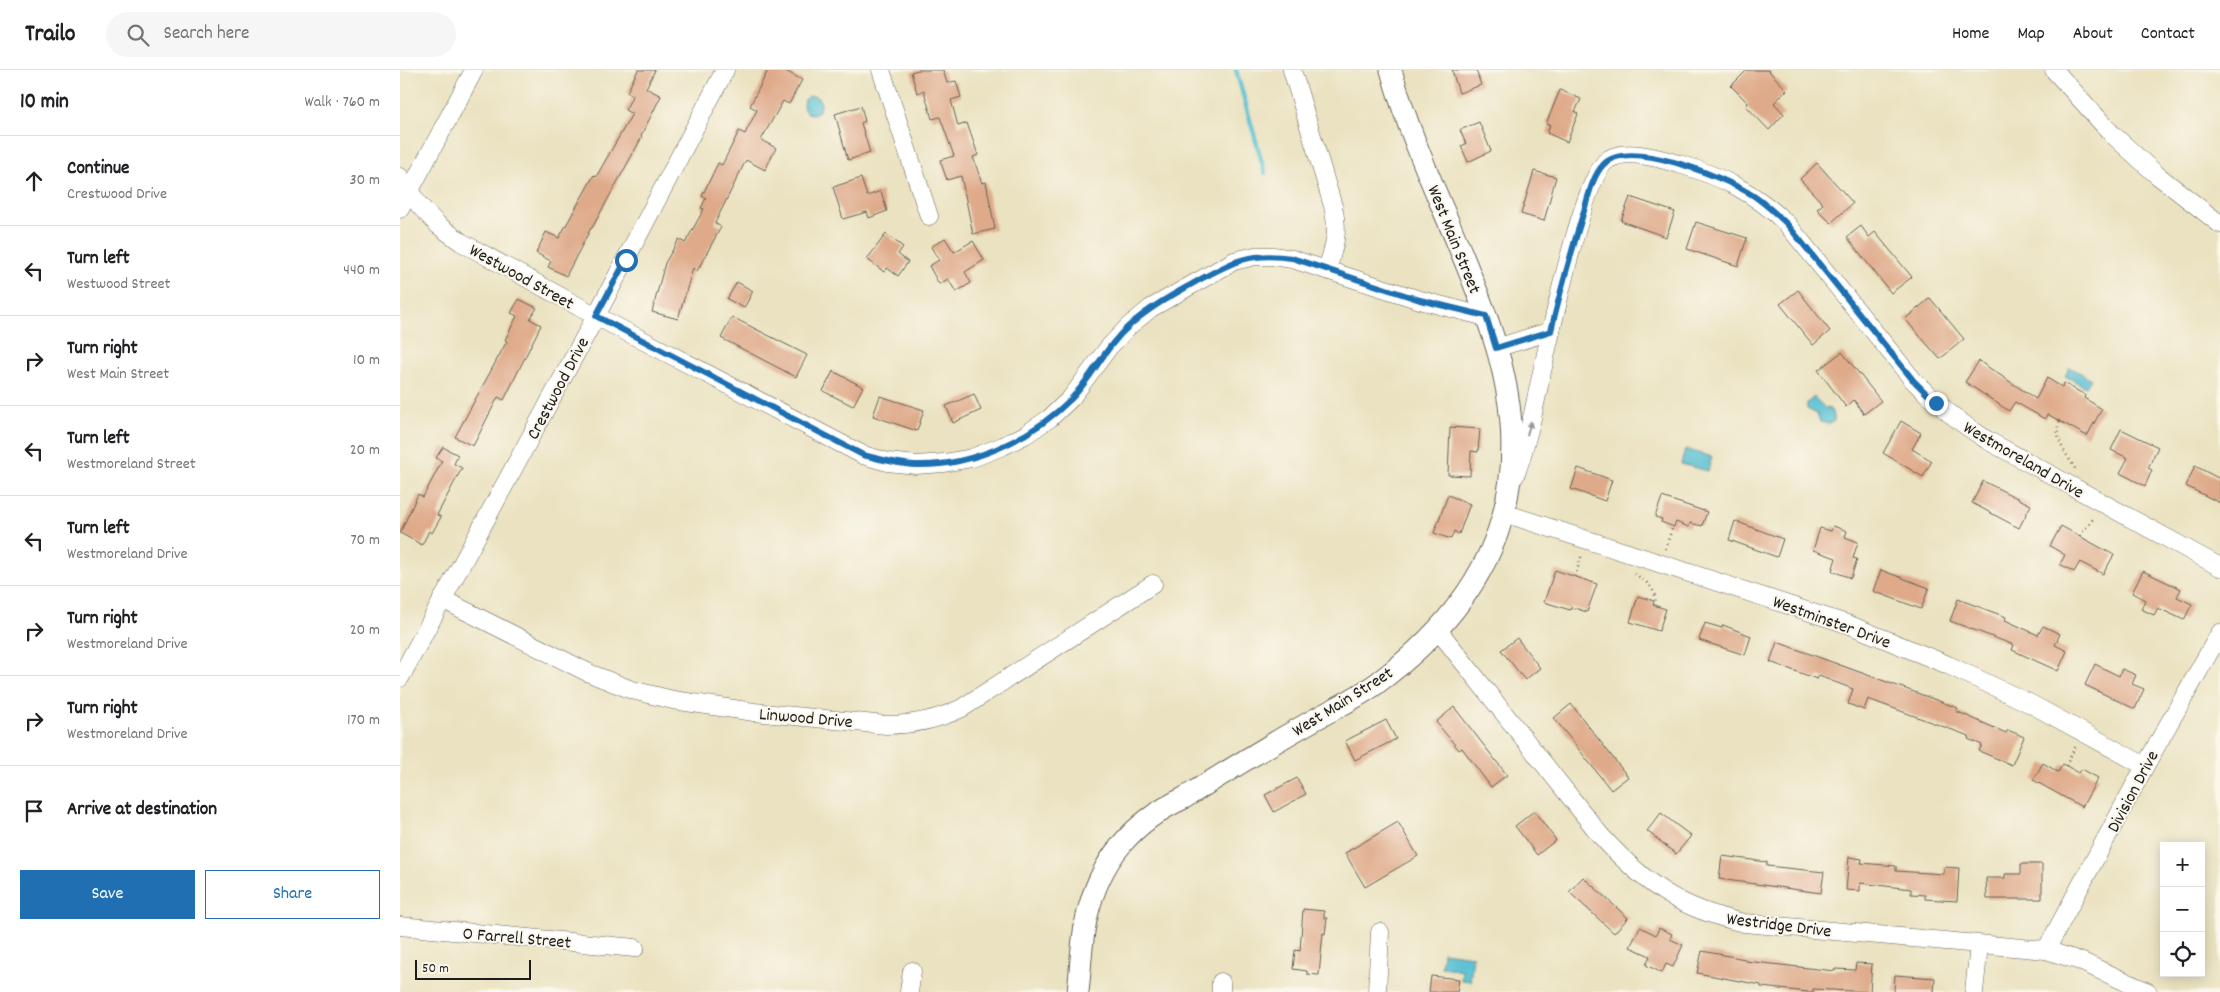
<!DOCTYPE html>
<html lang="en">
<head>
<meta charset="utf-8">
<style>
  body { margin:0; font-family:Dekko,sans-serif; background:#f6f6f6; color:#202124 }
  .controls { position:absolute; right:15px; bottom:15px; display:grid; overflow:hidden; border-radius:0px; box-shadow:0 2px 12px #0003 }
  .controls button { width:45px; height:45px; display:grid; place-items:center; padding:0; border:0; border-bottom:1px solid #e0e0e0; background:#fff; color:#202124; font:25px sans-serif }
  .scale { position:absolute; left:15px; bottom:12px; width:116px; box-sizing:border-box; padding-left:5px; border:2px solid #1c1c1c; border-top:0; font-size:14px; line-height:18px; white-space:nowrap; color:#1c1c1c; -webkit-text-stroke:4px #fbf7ec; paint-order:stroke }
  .stop { position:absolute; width:15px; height:15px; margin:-11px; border:4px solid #1f6fb2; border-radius:50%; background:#fff }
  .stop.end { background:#1f6fb2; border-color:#fff; box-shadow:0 1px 5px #0008 }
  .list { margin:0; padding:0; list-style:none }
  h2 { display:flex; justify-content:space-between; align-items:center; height:65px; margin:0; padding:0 20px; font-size:21px }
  h2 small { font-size:16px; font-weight:400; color:#757577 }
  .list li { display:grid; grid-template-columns:32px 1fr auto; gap:15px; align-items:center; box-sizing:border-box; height:90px; padding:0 20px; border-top:1px solid #e0e0e0 }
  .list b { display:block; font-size:19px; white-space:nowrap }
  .list p { margin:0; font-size:16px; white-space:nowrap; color:#757577 }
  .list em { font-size:16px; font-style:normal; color:#757577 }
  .actions { display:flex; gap:10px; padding:15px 20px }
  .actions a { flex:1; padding:11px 0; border:1px solid #1f6fb2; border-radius:0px; text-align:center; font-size:18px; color:#1f6fb2 }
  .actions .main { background:#1f6fb2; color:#fff }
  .icon { flex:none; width:28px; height:28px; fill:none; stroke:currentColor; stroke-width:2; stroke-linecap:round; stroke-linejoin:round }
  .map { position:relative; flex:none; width:1820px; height:922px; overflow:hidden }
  header { display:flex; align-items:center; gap:30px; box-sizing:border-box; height:70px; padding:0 25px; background:#fff; border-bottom:1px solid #e0e0e0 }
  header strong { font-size:24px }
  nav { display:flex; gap:28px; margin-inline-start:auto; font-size:18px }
  .search { width:350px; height:45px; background:#f6f6f6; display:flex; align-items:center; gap:12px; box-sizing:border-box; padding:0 18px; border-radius:28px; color:#757577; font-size:19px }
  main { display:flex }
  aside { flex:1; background:#fff }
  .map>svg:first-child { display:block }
  .water { fill:#56c0d2; stroke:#396e77 }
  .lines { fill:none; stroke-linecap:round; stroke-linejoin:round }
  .stream { stroke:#56c0d2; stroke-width:4.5 }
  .building { fill:#dfaa8a }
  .minor-casing { stroke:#646155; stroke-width:19 }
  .major-casing { stroke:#646155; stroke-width:23 }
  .path { stroke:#646155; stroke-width:2.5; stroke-dasharray:1 4; stroke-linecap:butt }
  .minor { stroke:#fff; stroke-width:18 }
  .major { stroke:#fff; stroke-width:21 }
  .oneway { fill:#999 }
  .route { stroke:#1f6fb2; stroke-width:6 }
  .labels { text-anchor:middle; stroke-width:4; stroke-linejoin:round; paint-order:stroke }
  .street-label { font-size:18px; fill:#1c1c1c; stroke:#fbf7ec }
</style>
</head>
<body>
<header>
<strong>Trailo</strong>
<div class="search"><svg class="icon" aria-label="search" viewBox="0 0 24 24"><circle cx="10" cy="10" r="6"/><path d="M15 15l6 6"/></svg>Search here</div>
<nav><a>Home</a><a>Map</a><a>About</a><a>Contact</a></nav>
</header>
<main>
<aside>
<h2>10 min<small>Walk · 760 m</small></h2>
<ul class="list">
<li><svg class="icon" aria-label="ahead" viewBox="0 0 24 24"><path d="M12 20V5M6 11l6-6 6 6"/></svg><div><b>Continue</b><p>Crestwood Drive</p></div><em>30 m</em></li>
<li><svg class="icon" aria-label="left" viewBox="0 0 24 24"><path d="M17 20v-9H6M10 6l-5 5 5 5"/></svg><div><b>Turn left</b><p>Westwood Street</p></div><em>440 m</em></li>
<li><svg class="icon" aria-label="right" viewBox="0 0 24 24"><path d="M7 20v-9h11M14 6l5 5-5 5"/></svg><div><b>Turn right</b><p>West Main Street</p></div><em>10 m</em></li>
<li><svg class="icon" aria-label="left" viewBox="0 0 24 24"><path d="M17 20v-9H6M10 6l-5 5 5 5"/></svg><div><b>Turn left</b><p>Westmoreland Street</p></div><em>20 m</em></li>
<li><svg class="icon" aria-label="left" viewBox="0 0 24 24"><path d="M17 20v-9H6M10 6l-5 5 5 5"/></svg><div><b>Turn left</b><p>Westmoreland Drive</p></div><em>70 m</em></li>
<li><svg class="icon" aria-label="right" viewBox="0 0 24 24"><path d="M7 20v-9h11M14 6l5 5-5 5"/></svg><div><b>Turn right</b><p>Westmoreland Drive</p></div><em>20 m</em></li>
<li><svg class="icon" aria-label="right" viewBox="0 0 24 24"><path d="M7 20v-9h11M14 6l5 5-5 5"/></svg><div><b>Turn right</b><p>Westmoreland Drive</p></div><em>170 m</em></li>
<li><svg class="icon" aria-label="arrive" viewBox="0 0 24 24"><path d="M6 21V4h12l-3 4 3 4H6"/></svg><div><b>Arrive at destination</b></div></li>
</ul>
<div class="actions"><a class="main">Save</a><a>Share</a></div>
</aside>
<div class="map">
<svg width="1820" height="922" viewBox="0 0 1820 922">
  <rect width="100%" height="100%" fill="#fbf7ec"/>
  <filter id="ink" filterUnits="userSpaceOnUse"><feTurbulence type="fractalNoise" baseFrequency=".02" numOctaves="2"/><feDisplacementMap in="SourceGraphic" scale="10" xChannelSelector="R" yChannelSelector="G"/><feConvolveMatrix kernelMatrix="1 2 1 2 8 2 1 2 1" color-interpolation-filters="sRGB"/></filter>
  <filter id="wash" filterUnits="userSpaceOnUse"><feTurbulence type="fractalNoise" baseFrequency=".0096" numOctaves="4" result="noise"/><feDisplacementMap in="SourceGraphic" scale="20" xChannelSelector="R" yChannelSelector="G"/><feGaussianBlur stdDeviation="1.12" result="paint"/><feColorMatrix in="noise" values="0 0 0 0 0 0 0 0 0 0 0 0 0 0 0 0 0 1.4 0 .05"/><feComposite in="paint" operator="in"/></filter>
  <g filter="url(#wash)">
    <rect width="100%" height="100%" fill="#eae2c0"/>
    <!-- water -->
    <g class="water">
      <circle cx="412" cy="35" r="9"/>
      <polygon points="1670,297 1691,309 1686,317 1665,306"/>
      <polygon points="1414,327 1425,338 1430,339 1434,345 1434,351 1429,354 1420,352 1417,344 1407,339 1407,333"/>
      <polygon points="1285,379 1312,387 1308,401 1281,394"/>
      <polygon points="1043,882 1073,886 1070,911 1061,910 1062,900 1041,897"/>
    </g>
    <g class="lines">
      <!-- stream -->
      <polyline class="stream" points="836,0 865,103"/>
    </g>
    <g id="blocks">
      <!-- building -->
      <g class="building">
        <polygon points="238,0 255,0 246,18 261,26 241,66 242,67 192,158 191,158 166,206 148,197 151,191 136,183 146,162 159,168 194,105 196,107 232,44 225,40 233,25 227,22"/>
        <polygon points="368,0 384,0 402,10 389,34 383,31 361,70 376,78 365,100 346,90 315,153 321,157 297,201 293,198 278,249 252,242 265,193 279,169 285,173 304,139 301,138 306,128 302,126 318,93 322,95 339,61 345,64 357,40 350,36"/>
        <polygon points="518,0 543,0 547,13 556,11 561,27 551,30 558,56 567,53 578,85 573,87 582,113 586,112 595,159 573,164 561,106 547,110 540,90 554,86 540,47 532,49 524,21 517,23 511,2"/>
        <polygon points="1052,0 1076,0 1081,15 1059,23"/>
        <polygon points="1347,0 1368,0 1387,20 1374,33 1384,44 1369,60 1346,36 1348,33 1331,16"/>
        <polygon points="1160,20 1181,29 1175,42 1178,44 1167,72 1147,63 1150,55 1146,54"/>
        <polygon points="461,36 465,51 461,53 470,83 448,90 435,44"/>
        <polygon points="1079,52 1091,81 1068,92 1061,76 1066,74 1060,60"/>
        <polygon points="1417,93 1453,133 1431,153 1417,139 1423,134 1400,109"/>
        <polygon points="1134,101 1156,107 1144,151 1121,144"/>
        <polygon points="461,108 467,126 481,121 487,141 469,148 467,142 443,149 433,117"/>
        <polygon points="1230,127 1275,142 1266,167 1221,151"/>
        <polygon points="1296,152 1347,168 1338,196 1287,179"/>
        <polygon points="1461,156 1469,167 1475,162 1512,207 1491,223 1447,167"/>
        <polygon points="486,164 503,177 498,184 508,192 498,206 487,198 484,202 467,189"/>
        <polygon points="545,168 554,182 573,171 584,190 565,202 571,213 556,222 548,209 539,214 529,196 539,190 531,177"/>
        <polygon points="337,212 353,221 344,238 327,229"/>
        <polygon points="1398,220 1430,261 1413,275 1380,234"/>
        <polygon points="1530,228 1564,269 1540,289 1505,249"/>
        <polygon points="119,229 137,238 130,249 141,255 104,330 98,327 73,376 55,367 107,271 105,270 117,246 111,243"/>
        <polygon points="332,247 407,285 396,307 321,268"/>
        <polygon points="1442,282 1481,331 1464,344 1454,330 1446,337 1418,300"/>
        <polygon points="1579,291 1636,329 1647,308 1662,317 1664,313 1685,325 1684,328 1702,339 1687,366 1647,344 1645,349 1615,332 1609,341 1565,312"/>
        <polygon points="433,301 463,317 453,336 423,321"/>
        <polygon points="574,324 581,340 553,353 546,336"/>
        <polygon points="480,326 524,340 517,361 473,346"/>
        <polygon points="1501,351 1521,363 1512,379 1532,391 1523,407 1483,383"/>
        <polygon points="1050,357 1080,359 1078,382 1071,381 1070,406 1048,405"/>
        <polygon points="1721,359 1758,377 1748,398 1752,400 1745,416 1720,403 1728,388 1711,380"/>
        <polygon points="43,377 58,385 54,394 62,398 37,445 41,447 32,463 29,461 22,475 0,463 18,424 23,427 42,391 36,388"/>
        <polygon points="1795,396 1820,409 1820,433 1786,416"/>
        <polygon points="1178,398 1212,410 1205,431 1171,419"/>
        <polygon points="1583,411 1631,435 1619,458 1572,433"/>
        <polygon points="1048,425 1070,434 1059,464 1054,461 1051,469 1034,463"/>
        <polygon points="1262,427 1307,442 1302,456 1290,453 1289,457 1276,452 1274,457 1261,452 1262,449 1255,447"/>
        <polygon points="1335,451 1383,469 1377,487 1329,470"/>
        <polygon points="1433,456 1447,461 1445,467 1458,472 1453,488 1457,489 1451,508 1432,501 1436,488 1413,480 1420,458 1431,461"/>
        <polygon points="1661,456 1714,485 1703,504 1680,492 1674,502 1660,494 1665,485 1650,476"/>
        <polygon points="1155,500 1197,514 1187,542 1171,537 1170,540 1144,532"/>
        <polygon points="1481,500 1529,518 1521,539 1473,521"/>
        <polygon points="1743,501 1781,519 1777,527 1792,534 1784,550 1758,538 1754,545 1741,539 1745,530 1732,523"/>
        <polygon points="1238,526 1254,531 1253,535 1266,539 1259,561 1230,552"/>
        <polygon points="1558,529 1606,547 1605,550 1638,565 1643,556 1660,564 1655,575 1667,581 1658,601 1612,580 1614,575 1550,551"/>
        <polygon points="1305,553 1322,558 1323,555 1351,566 1345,585 1299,570"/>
        <polygon points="1117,568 1140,598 1125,610 1101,580"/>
        <polygon points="1377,572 1558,638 1556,641 1606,663 1608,660 1624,667 1612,695 1579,681 1582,675 1568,669 1569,666 1468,629 1464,640 1448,634 1453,619 1419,606 1417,609 1370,592"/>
        <polygon points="1695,594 1719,606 1722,599 1736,605 1732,614 1744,619 1735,639 1685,615"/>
        <polygon points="1171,634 1228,707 1211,720 1154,648"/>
        <polygon points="1054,637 1107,705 1091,717 1062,678 1059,680 1036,652"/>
        <polygon points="986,650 996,669 955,690 945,671"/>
        <polygon points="1643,693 1658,702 1663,694 1679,703 1682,699 1698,708 1682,737 1633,710"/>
        <polygon points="897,708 906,724 874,742 865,725"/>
        <polygon points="1134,741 1156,770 1137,785 1115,756"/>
        <polygon points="1261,743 1291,766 1276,784 1247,761"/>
        <polygon points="998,752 1018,786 965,817 945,783"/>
        <polygon points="1322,786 1367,792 1367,796 1424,802 1421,823 1319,809"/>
        <polygon points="1449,787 1462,789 1461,793 1496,796 1496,801 1544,804 1544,797 1559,798 1557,831 1525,829 1525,825 1511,824 1511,819 1460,813 1460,821 1446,820"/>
        <polygon points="1621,794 1642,794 1642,829 1587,829 1586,808 1605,808 1605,804 1621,804"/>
        <polygon points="1183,807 1228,848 1214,863 1169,822"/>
        <polygon points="903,839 924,841 924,848 927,848 925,864 923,863 919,905 907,904 907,901 893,899 895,880 900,881"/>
        <polygon points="1240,857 1256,865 1259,858 1272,864 1270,869 1283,875 1273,897 1266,894 1262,903 1246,895 1250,886 1230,877"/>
        <polygon points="1302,881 1345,889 1345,891 1435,901 1435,899 1455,900 1456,893 1472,894 1470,922 1413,919 1413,922 1408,922 1361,917 1361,915 1297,903"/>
        <polygon points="1495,905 1535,908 1534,922 1494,922"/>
        <polygon points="1031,906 1059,909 1057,922 1029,922"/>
      </g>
    </g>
  </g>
  <g filter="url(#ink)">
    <use href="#blocks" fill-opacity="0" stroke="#646155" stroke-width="1"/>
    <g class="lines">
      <!-- minor casing -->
      <g class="minor-casing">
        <g id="minor">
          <polyline points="481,0 529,146"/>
          <path d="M892,0l41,136c6,28 2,37 -6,64"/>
          <polyline points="1654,0 1712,64 1757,105 1820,154"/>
          <polyline points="0,107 19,135 38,155 61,172 196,246 463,385 488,392 516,395 544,393 572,388 603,376 625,365 650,348 671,328 709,277 729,256 751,238 834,191 855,186 873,186 892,189 1020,230 1086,247"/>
          <polyline points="0,139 74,0"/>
          <polyline points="1096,278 1151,261"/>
          <path d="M1115,406c7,-18 12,-38 17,-58 9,-40 49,-244 77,-259 19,-11 51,0 70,5 44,13 75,28 108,60l126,156c23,24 47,43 74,60l233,127"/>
          <polyline points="1104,443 1450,555 1548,595 1631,634 1745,696"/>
          <path d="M42,529l147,74 43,17 41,10 81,12 132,13c27,0 51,-5 76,-17l191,-124"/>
          <path d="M1038,560l163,206c45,49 77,72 143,87l302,27 34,11 68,31"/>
          <polyline points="0,608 196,246 325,0"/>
          <polyline points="0,856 235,878"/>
          <polyline points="1646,880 1745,696 1820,563"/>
          <polyline points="509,922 512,901"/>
          <polyline points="821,922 821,912"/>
          <polyline points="977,922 980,862"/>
          <polyline points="1574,922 1579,875"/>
        </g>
      </g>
      <!-- major casing -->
      <g class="major-casing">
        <path id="major" d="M678,922c3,-25 3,-52 9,-76 13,-56 45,-94 97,-118 40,-25 80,-50 121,-73 24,-14 49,-25 71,-41 123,-91 165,-203 116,-351 -29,-89 -76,-172 -101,-263"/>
      </g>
      <!-- path -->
      <g class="path">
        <path d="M1660,352c-8,16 8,34 16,48"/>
        <path d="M1680,466c5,-9 10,-10 14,-20"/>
        <polyline points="1265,479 1273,456"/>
        <path d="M1234,504c13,7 24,16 21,32"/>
        <polyline points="1175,507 1182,484"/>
        <polyline points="1666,696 1675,677"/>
      </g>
      <!-- minor -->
      <use href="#minor" class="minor"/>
      <!-- major -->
      <use href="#major" class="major"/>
    </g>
    <!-- one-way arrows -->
    <defs><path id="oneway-solid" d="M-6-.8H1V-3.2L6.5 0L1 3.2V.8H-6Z" transform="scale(1.25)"/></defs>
    <use class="oneway" href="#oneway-solid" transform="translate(1129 358) rotate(-74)"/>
  </g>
  <g class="lines" filter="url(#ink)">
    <!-- route -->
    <path class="route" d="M226,190l-30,56 267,139c17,4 34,9 52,10 57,2 116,-26 156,-66 22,-23 35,-53 59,-74 21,-19 45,-31 69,-45 35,-19 51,-28 93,-22l128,42 66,16 10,32 55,-17c9,-39 20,-78 32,-117 5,-16 9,-37 20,-49 24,-28 120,12 146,28 14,8 26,20 38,31l126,156 23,23"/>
  </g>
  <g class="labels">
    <!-- street labels -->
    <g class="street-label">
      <text transform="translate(1055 169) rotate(68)" y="6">West Main Street</text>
      <text transform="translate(122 206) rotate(29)" y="6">Westwood Street</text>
      <text transform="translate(157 318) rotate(-62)" y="6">Crestwood Drive</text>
      <text transform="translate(1624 389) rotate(30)" y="6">Westmoreland Drive</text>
      <text transform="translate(1432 551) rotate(20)" y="6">Westminster Drive</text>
      <text transform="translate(942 631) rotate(-32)" y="6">West Main Street</text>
      <text transform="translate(406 647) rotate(5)" y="6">Linwood Drive</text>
      <text transform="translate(1732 721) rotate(-62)" y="6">Division Drive</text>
      <text transform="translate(1379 854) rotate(7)" y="6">Westridge Drive</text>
      <text transform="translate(117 867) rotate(5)" y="6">O Farrell Street</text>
    </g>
  </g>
</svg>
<div class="controls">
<button>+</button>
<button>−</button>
<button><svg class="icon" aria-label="locate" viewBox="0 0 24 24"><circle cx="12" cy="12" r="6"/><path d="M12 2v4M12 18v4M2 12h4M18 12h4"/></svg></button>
</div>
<div class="scale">50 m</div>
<div class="stop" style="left:226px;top:190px"></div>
<div class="stop end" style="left:1536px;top:333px"></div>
</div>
</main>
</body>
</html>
